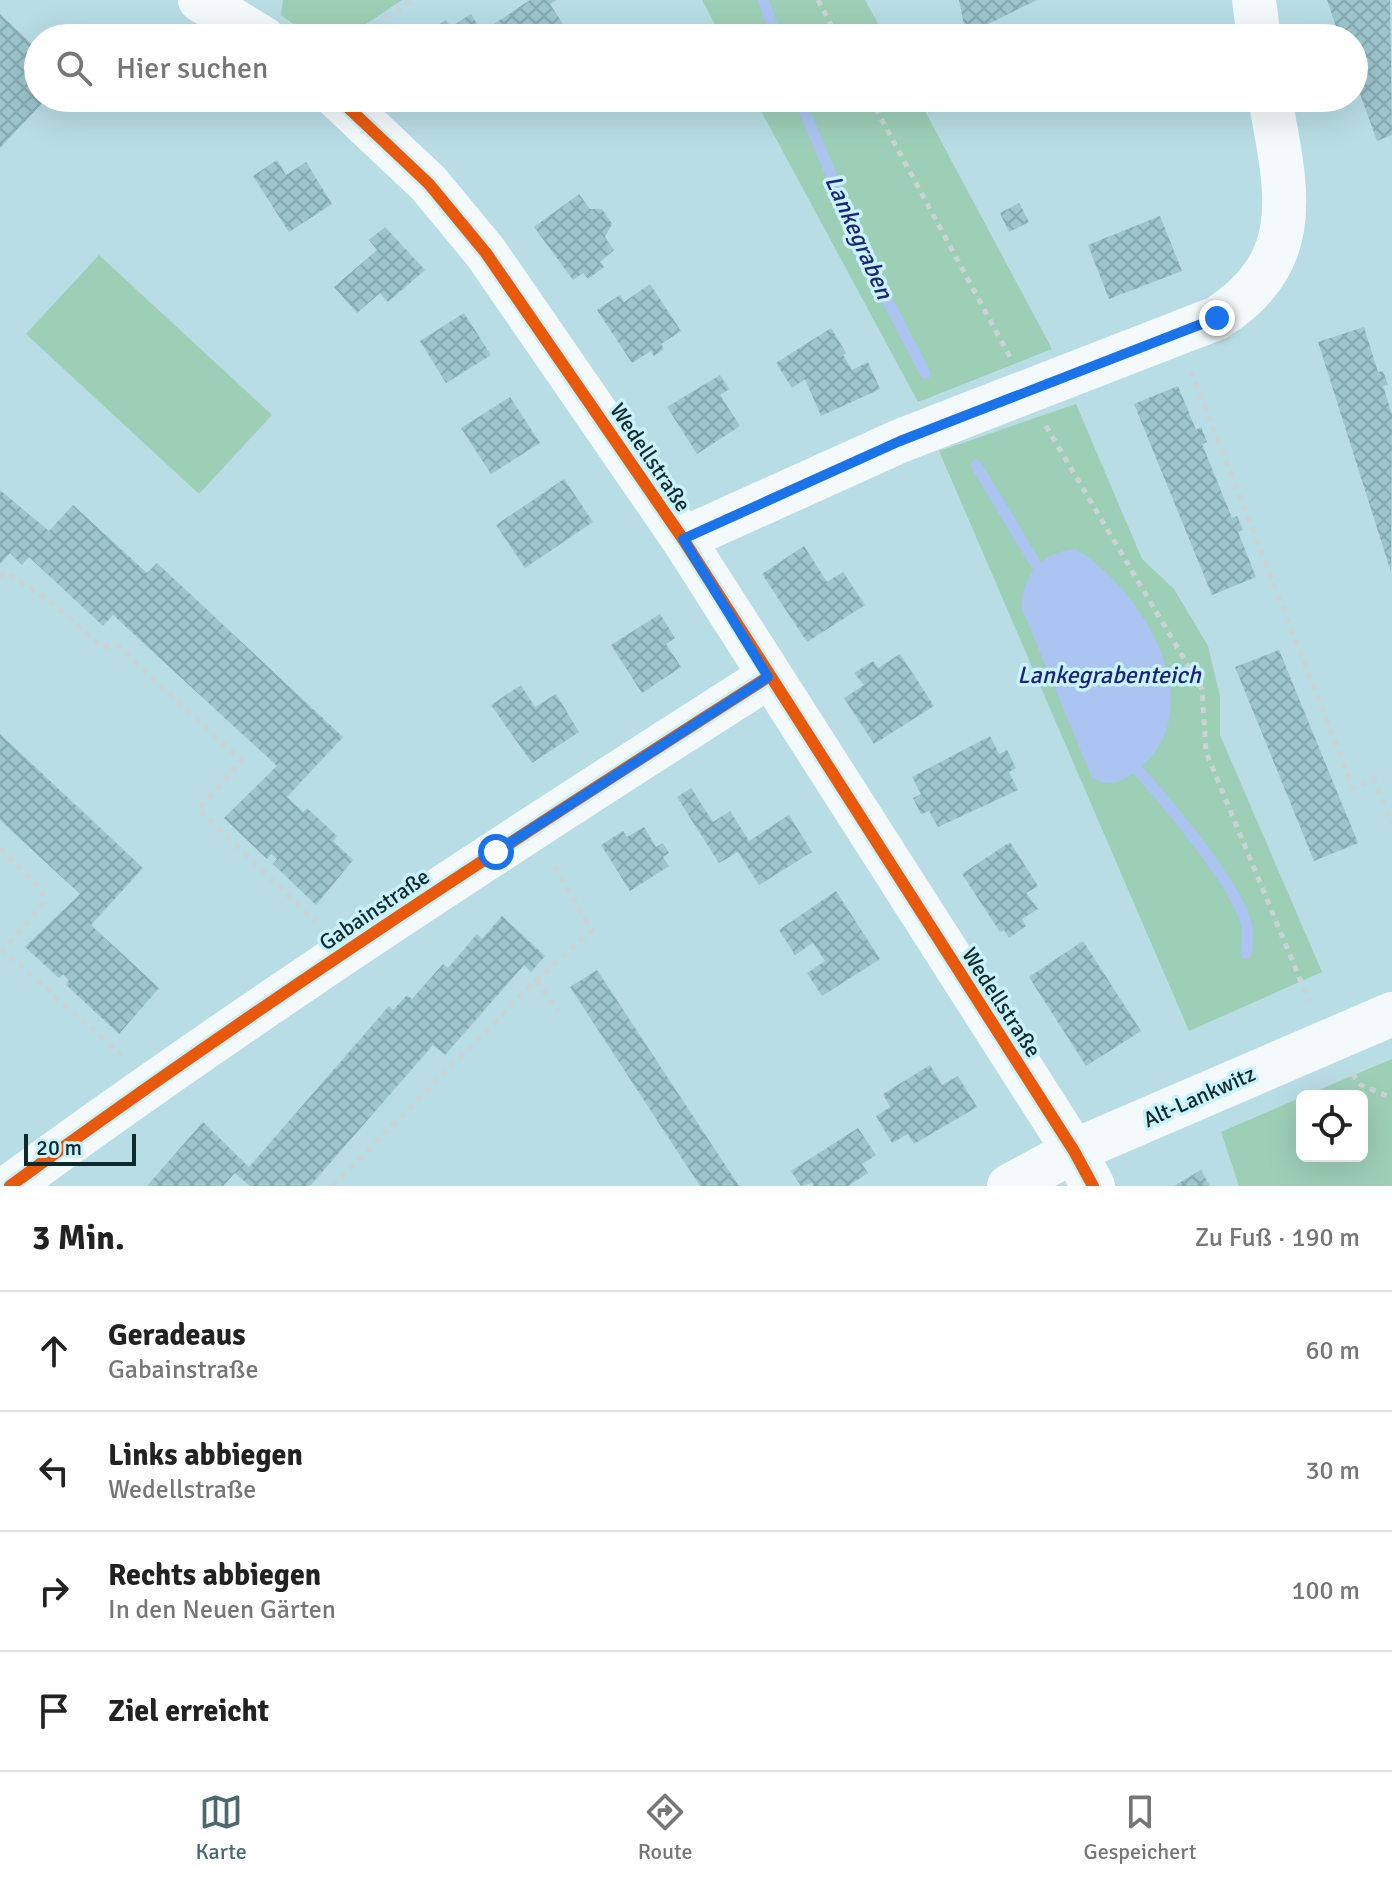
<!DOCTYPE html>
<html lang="de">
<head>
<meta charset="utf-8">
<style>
  body { margin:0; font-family:Signika,sans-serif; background:#f6f6f6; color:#222 }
  .controls { position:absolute; right:24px; bottom:24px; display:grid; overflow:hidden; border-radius:12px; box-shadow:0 8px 32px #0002 }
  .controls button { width:72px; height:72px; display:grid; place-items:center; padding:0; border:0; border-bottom:2px solid #e0e0e0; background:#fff; color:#222; font:40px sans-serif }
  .scale { position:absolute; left:24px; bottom:20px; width:112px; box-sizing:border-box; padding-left:8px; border:4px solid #0d2a2e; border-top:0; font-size:22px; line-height:28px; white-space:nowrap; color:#0d2a2e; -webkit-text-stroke:6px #caf2fa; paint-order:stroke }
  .stop { position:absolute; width:24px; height:24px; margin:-18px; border:6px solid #1a73e8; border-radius:50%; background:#fff }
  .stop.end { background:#1a73e8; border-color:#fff; box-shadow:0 2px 8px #0008 }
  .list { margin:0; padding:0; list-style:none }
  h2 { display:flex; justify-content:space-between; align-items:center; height:104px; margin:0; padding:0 32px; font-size:34px }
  h2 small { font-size:26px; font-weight:400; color:#767676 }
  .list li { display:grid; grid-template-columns:52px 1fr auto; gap:24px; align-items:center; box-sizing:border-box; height:120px; padding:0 32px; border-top:2px solid #e0e0e0 }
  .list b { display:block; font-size:30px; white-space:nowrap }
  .list p { margin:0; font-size:26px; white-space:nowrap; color:#767676 }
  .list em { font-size:26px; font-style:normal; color:#767676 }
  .icon { flex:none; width:44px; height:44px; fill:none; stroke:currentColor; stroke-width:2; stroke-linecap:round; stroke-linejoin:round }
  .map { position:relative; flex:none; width:1392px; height:1186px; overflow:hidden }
  .search { position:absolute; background:#fff; box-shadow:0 8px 32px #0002; left:24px; right:24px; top:24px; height:88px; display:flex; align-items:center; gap:20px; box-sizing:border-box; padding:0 28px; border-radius:44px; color:#767676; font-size:30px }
  .sheet { height:584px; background:#fff }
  nav { display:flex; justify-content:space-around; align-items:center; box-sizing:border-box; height:112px; border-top:2px solid #e0e0e0; background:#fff; font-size:22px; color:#767676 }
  nav a { display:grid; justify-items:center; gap:4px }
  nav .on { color:#49696e }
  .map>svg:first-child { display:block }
  .green { fill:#9dcfb7 }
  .water { fill:#abc4f1 }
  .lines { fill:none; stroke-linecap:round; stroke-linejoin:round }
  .stream { stroke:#abc4f1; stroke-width:11 }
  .building { fill:url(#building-cross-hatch) }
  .path { stroke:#c8d4d6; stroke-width:5; stroke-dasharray:6 6; stroke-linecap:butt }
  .minor { stroke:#f4fafb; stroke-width:44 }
  .cycleway-casing { stroke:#caf2fa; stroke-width:17 }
  .cycleway { stroke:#e8590c; stroke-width:12 }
  .route { stroke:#1a73e8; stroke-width:10 }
  .labels { text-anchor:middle; stroke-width:7; stroke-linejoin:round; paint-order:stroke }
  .street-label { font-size:22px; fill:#0d2a2e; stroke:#caf2fa }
  .water-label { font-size:24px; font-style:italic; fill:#1b257a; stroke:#caf2fa }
</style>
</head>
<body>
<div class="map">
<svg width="1392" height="1186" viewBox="0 0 1392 1186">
  <defs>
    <pattern id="building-cross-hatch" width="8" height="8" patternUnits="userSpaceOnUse" patternTransform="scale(2)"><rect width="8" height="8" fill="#9cc5cc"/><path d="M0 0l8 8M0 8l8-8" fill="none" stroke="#85a9b0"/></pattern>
  </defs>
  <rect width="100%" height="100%" fill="#b8dde4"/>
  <!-- green -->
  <g class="green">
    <polygon points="283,0 402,0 345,38 313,38 281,15"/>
    <polygon points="702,0 865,0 886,38 722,38"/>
    <polygon points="754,98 918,98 1052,349 918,402"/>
    <polygon points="99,255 272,415 199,494 26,334"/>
    <polygon points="1076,404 1142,559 1174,589 1208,646 1220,696 1220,735 1322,972 1189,1031 939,451"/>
    <polygon points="1392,1059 1392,1186 1239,1186 1221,1132 1302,1097 1302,1156 1362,1156 1362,1096 1304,1096"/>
  </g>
  <!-- water -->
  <path class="water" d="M1075,549c67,39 141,161 61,222 -16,12 -25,16 -44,7l-70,-169c-1,-33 19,-57 53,-60z"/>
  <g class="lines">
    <!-- stream -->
    <g class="stream">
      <polyline points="763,0 777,38"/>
      <polyline points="799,98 869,265 925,373"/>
      <polyline points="976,465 1037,566"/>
      <path d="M1137,769c29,33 103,118 110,159 1,7 0,17 -1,25"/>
    </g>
  </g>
  <!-- building -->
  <g class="building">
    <polygon points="530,0 557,0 550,4 566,29 552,38 419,38 446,20 451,27 471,14 482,32"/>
    <polygon points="959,0 1037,0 966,35"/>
    <polygon points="1327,0 1390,0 1392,135 1377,141 1354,77 1354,67 1359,66 1354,38 1340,38"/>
    <polygon points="0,14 38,50 38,98 47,98 0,148"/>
    <polygon points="428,98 459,98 438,111"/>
    <polygon points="277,160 286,175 306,162 332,204 289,232 253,176"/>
    <polygon points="579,194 590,209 602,209 612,224 605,237 614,250 600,262 604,267 588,279 583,273 573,280 534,227"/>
    <polygon points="1019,203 1029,222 1009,232 1000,213"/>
    <polygon points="1160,216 1182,271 1109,299 1088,245"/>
    <polygon points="385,227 425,270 388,302 380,293 357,313 334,287 377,250 369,240"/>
    <polygon points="650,284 681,331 661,344 664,349 654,356 651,351 632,363 597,310 620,295 624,302"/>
    <polygon points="464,313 491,355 446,383 420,341"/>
    <polygon points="1364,327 1378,372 1383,371 1388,385 1383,386 1392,415 1391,572 1318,342"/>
    <polygon points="831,328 846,353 843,355 852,370 868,362 880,389 821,416 805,379 792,388 776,363"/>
    <polygon points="720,375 729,389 720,395 740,426 697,454 667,407"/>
    <polygon points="1178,386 1196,430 1201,427 1207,442 1202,444 1232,518 1237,516 1243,530 1238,532 1256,577 1212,595 1134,404"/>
    <polygon points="510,397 540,443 491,474 461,428"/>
    <polygon points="564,479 593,522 525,568 496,525"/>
    <polygon points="0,490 49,531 73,505 147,573 157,563 343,737 287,797 303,812 307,808 337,836 333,841 353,860 316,905 273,864 277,859 271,854 267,859 224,818 277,766 113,615 103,626 29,557 22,565 10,553 0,564"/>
    <polygon points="804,546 827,582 843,572 865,605 807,642 762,574"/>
    <polygon points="660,614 675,638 666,644 681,667 642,693 611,645"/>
    <polygon points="1279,650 1358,843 1314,861 1235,667"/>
    <polygon points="900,654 934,706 874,744 844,698 864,685 854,673 873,661 878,668"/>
    <polygon points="521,685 535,707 556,694 579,732 532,763 491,705"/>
    <polygon points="0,734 143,868 91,925 159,988 119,1034 66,985 69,980 63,974 59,978 25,947 80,894 0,820"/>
    <polygon points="990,736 999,754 1007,750 1016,768 1009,772 1018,790 938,827 929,811 921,814 913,798 921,794 912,777"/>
    <polygon points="691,788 713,822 730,811 749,841 789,815 812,852 759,885 738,852 719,863 677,797"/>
    <polygon points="644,827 656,847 663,843 669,853 663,857 669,866 630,891 601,845 623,831 627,837"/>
    <polygon points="1010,842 1038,886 1026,893 1038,909 1022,919 1026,926 1009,938 1004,930 1000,932 962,874"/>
    <polygon points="836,891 880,959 822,996 807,973 825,961 813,943 795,955 779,930"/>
    <polygon points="502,916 545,956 531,972 524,965 445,1055 433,1045 310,1186 250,1186 235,1173 223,1186 147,1186 203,1122 249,1167 389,1006 393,1010 407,995 412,999 443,964 448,968 477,934 482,939"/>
    <polygon points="1083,941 1141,1031 1086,1066 1029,977"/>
    <polygon points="597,970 739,1186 700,1186 570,987"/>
    <polygon points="930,1065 942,1085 958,1076 977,1107 914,1144 908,1134 892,1143 876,1116 890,1107 883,1094"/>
    <polygon points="858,1128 876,1155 862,1164 868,1173 848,1186 814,1186 812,1183 801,1186 791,1171"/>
    <polygon points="1201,1170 1210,1186 1174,1186"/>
  </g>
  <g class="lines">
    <!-- path -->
    <g class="path">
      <polyline points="818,0 838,38"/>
      <polyline points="356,38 413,0"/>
      <polyline points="870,98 1010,357"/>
      <polyline points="1191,371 1353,788 1374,779 1392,824"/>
      <polyline points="1046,426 1202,689 1206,752 1309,1001"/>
      <polyline points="0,577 5,572 49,600 102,647 117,645 242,761 198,809 316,922"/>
      <polyline points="0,848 43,891 43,904 3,950 124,1057"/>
      <polyline points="536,980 558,1011"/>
      <polyline points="1352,1074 1361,1085 1392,1098"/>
      <polyline points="333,1186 536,980 592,930 552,863"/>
    </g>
    <!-- minor -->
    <g class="minor">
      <polyline points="200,0 263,38"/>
      <polyline points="1254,0 1259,38"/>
      <polyline points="338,98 429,184 486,253 683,539 1074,1151 1093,1186"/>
      <path d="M683,539l217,-98 317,-123c90,-57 69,-130 53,-220"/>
      <path d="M10,1186c246,-180 501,-345 758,-509"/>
      <polyline points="1009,1186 1074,1151 1392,1014"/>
    </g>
    <!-- cycleway casing -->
    <g class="cycleway-casing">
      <g id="cycleway">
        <polyline points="338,98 429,184 486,253 683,539 1074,1151 1093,1186"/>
        <path d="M10,1186c246,-180 501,-345 758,-509"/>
      </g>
    </g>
    <!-- cycleway -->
    <use href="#cycleway" class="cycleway"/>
  </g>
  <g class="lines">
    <!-- route -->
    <polyline class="route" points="496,852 768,677 683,539 900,441 1217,318"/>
  </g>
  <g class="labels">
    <!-- street labels -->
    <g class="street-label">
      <text transform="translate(651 457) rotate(56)" y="8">Wedellstraße</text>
      <text transform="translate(374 909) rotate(-34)" y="8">Gabainstraße</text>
      <text transform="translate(1002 1002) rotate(57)" y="8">Wedellstraße</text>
      <text transform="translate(1199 1096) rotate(-24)" y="8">Alt-Lankwitz</text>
    </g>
    <!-- water labels -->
    <g class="water-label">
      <text transform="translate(859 237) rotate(66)" y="8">Lankegraben</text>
      <text x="1109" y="683">Lankegrabenteich</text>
    </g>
  </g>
</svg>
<div class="controls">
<button><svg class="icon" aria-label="locate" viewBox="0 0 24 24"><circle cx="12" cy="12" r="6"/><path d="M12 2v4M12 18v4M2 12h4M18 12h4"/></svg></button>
</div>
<div class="scale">20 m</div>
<div class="stop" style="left:496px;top:852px"></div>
<div class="stop end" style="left:1217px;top:318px"></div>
<div class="search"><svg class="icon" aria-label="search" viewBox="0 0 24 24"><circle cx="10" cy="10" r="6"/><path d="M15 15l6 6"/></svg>Hier suchen</div>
</div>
<section class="sheet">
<h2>3 Min.<small>Zu Fuß · 190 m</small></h2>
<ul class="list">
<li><svg class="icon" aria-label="ahead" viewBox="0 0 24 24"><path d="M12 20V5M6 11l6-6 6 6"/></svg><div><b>Geradeaus</b><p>Gabainstraße</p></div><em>60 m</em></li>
<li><svg class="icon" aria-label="left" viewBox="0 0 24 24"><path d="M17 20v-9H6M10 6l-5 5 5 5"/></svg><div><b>Links abbiegen</b><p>Wedellstraße</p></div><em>30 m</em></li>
<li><svg class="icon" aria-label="right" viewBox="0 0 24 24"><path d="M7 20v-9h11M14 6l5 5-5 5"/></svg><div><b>Rechts abbiegen</b><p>In den Neuen Gärten</p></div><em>100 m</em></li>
<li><svg class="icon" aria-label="arrive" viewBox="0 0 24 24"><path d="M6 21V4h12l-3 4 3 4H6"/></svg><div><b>Ziel erreicht</b></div></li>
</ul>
</section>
<nav>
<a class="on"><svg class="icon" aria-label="map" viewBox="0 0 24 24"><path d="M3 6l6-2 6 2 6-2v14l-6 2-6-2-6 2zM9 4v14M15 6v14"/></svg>Karte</a>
<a><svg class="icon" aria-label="directions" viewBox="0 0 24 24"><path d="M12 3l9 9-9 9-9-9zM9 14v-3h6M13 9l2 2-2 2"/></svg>Route</a>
<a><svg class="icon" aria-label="saved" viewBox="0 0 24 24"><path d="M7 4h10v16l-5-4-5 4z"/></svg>Gespeichert</a>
</nav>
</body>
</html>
